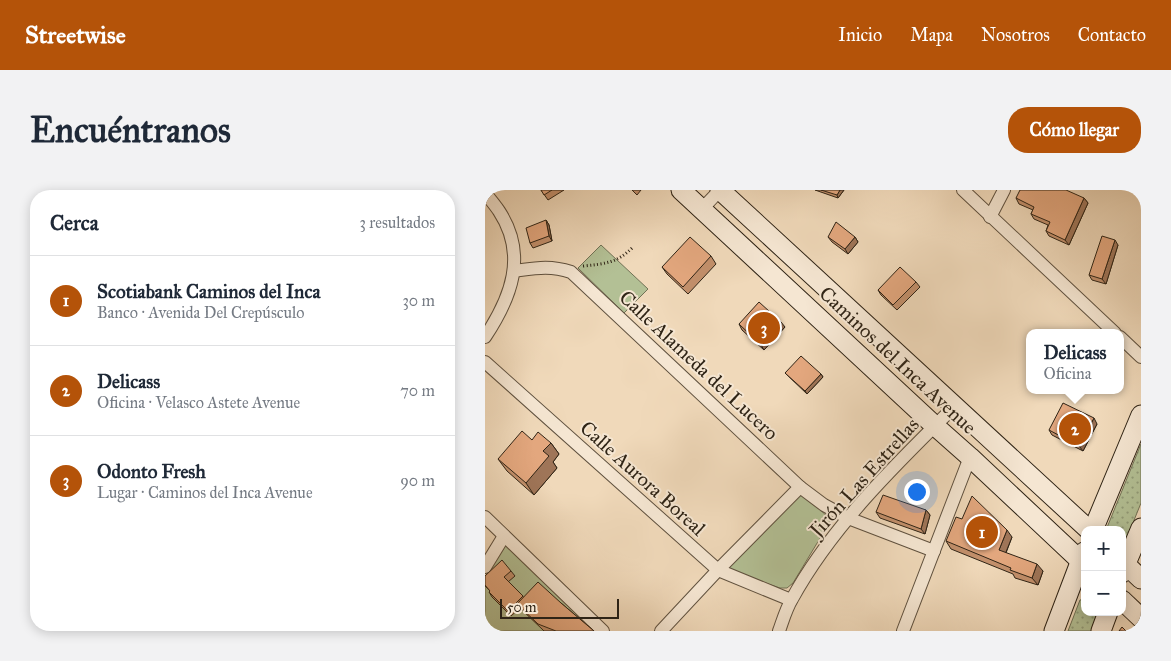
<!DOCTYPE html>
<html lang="es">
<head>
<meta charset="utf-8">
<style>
  body { margin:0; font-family:"IM FELL Great Primer",serif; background:#f2f2f3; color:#1f2937 }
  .controls { position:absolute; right:15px; bottom:15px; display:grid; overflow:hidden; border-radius:10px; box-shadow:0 2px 12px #0003 }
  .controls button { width:45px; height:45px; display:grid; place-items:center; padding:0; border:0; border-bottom:1px solid #e0e1e3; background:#fff; color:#1f2937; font:25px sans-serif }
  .scale { position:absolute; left:15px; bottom:12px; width:119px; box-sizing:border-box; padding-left:5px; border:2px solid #2f2416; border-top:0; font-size:14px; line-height:18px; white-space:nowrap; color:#2f2416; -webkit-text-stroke:4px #f5e6d2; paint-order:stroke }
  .you { position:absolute; left:431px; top:301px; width:18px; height:18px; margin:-12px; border:4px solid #fff; border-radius:50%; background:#1a73e8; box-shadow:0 0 0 8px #1a73e833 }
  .badge { display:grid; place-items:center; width:32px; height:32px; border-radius:50%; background:#b45309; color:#fff; font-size:16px; font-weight:700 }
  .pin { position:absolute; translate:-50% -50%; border:2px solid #fff; box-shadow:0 1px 5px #0006 }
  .popup { position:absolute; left:541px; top:139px; width:98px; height:65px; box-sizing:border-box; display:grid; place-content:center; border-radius:10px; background:#fff; filter:drop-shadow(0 1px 4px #0005); font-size:16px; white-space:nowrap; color:#747a83 }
  .popup b { font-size:19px; color:#1f2937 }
  .popup::after { content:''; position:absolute; left:50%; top:100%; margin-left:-10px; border:10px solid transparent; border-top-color:#fff }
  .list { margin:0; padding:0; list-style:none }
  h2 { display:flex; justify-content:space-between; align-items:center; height:65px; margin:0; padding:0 20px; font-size:21px }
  h2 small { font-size:16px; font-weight:400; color:#747a83 }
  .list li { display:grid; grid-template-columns:32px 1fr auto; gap:15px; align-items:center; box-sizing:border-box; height:90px; padding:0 20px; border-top:1px solid #e0e1e3 }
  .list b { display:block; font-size:19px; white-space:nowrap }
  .list p { margin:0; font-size:16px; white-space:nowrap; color:#747a83 }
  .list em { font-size:16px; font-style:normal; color:#747a83 }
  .map { position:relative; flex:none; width:656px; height:441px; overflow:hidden; border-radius:20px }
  header { display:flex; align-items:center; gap:30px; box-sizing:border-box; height:70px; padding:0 25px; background:#b45309; color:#fff }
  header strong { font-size:24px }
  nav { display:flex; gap:28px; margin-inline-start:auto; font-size:18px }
  .intro { display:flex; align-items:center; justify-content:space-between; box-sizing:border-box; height:120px; padding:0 30px }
  h1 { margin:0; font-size:35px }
  .button { padding:12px 22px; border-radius:20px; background:#b45309; color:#fff; font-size:18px; font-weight:700 }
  main { display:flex; gap:30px; padding:0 30px }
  aside { flex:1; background:#fff; border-radius:20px; box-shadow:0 2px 12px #0003 }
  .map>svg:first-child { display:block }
  .grass { fill:url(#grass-dots); stroke:#717256 }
  .park { fill:#b3c095; stroke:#717256 }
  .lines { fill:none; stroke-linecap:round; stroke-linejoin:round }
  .minor-casing { stroke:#5f513f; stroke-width:14 }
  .secondary-casing { stroke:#2f2416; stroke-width:21 }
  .path { stroke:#2f2416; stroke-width:3; stroke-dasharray:1 2.5; stroke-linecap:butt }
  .minor { stroke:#f5e6d2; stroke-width:12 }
  .secondary { stroke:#f5e6d2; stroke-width:19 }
  .wall { fill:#c3906c; stroke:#2f2416 }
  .shaded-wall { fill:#9f7558; stroke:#2f2416 }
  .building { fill:#e3a77e; stroke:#2f2416 }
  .labels { text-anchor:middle; stroke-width:4; stroke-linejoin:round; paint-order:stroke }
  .street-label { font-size:20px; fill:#2f2416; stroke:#f5e6d2 }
</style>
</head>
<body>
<header>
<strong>Streetwise</strong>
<nav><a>Inicio</a><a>Mapa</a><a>Nosotros</a><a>Contacto</a></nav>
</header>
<div class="intro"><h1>Encuéntranos</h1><a class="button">Cómo llegar</a></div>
<main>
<aside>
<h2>Cerca<small>3 resultados</small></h2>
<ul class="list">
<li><span class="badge">1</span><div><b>Scotiabank Caminos del Inca</b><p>Banco · Avenida Del Crepúsculo</p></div><em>30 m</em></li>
<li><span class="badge">2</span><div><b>Delicass</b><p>Oficina · Velasco Astete Avenue</p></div><em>70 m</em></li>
<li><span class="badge">3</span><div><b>Odonto Fresh</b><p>Lugar · Caminos del Inca Avenue</p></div><em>90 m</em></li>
</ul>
</aside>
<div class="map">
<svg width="656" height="441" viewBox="0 0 656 441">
  <defs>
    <pattern id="grass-dots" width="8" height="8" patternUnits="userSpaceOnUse" patternTransform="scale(1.25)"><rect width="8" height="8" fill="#b3c095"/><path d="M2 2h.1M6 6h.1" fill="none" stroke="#929c79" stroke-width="1.8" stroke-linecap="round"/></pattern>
  </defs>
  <rect width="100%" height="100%" fill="#f0d9ba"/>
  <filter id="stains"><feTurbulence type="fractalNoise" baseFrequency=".004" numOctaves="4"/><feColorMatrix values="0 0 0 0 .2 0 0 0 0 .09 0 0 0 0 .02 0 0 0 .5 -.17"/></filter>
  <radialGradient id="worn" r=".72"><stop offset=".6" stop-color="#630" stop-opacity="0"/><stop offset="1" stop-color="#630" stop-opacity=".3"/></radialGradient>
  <!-- grass -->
  <g class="grass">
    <polygon points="656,254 656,313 639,355 637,354 637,340 621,340"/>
    <polygon points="600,409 600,422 616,422 609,441 583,441 595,410"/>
  </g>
  <!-- park -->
  <g class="park">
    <polygon points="116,55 163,99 139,123 93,78"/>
    <polygon points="315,301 346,330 308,393 302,398 295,398 240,379"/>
    <polygon points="23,354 113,441 0,441 0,387 19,355"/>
  </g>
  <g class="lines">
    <!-- minor casing -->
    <g class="minor-casing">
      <g id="minor">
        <polyline points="478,0 630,143"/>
        <path d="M0,3c5,6 10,12 14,18 29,44 12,87 -14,126"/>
        <polyline points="217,19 235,0"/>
        <polyline points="505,27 519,0"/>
        <path d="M29,81c22,-3 36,-6 57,1l229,215 24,18 24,13 86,33"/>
        <polyline points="635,147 656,167"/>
        <polyline points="0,172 233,380 306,410"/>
        <polyline points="0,327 118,441"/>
        <polyline points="0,377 19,346"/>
        <polyline points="176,441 233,380 315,297"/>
        <path d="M294,441c4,-11 7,-22 13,-32 40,-73 104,-135 163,-193"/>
        <polyline points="418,441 485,267"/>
      </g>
    </g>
    <!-- secondary casing -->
    <g class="secondary-casing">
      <g id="secondary">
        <polyline points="196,0 450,236 485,267 600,375"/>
        <polyline points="235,0 604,340"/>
        <polyline points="608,340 656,225"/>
        <polyline points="637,371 656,389"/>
        <polyline points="637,383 656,338"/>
        <polyline points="637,410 656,428"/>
        <polyline points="569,441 599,362"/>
        <polyline points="616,441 623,422"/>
      </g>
    </g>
    <!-- path -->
    <path class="path" d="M98,76c21,-2 34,-3 49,-18"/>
    <!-- minor -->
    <use href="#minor" class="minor"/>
    <!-- secondary -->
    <use href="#secondary" class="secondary"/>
  </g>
  <!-- wall -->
  <g class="wall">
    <polygon points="56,0 79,0 63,10"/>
    <polygon points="147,0 156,0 152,5"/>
    <polygon points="330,0 359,0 353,8"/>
    <polygon points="531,8 599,8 603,13 584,55 564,46 561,41 563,35 549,29 546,24 548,20 534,14"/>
    <polygon points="61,30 64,35 67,51 48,58 45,53"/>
    <polygon points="343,47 370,47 373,52 363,64 347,52"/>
    <polygon points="633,55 621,94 607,90 604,85"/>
    <polygon points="226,66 231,74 203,104 182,84 177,77"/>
    <polygon points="431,92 435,97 412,120 396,105 393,100"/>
    <polygon points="254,134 300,137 279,160 257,140"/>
    <polygon points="300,183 336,184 338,187 322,204"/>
    <polygon points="612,234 598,261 567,245 564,240"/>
    <polygon points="47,250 66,253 74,264 68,272 72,278 49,305 22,281 13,269"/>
    <polygon points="441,320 445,325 440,344 395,328 391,322"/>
    <polygon points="527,347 521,363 558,381 553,395 530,388 528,384 466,359 461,351"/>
    <polygon points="26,381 30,386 23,392 38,407 76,413 109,441 59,441 58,440 35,418 26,426 7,407 4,402 5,401 0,396 0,386"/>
  </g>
  <!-- shaded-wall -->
  <g class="shaded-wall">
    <polygon points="355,0 359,0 353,8 352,5"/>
    <polygon points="599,8 603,13 584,55 580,50"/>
    <polygon points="61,30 64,35 67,51 64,46"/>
    <polygon points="370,47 373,52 363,64 360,59"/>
    <polygon points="630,50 633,55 621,94 617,89"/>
    <polygon points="296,132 300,137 279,160 276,155"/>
    <polygon points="336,184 338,187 322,204 320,201"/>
    <polygon points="609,228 612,234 598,261 594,256"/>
    <polygon points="66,253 74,264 68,272 72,278 49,305 41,293 58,261"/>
    <polygon points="441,320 445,325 440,344 436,339"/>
    <polygon points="522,340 527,347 519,367 514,360"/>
    <polygon points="552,374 558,381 553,395 547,388"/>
  </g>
  <!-- building -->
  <g class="building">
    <polygon points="56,0 67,0 59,5"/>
    <polygon points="336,0 355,0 352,5"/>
    <polygon points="535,0 581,0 599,8 580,50 561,41 565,32 546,24 549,17 531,8"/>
    <polygon points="61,30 64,46 45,53 41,38"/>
    <polygon points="351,32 370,47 360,59 343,47"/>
    <polygon points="617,46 630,50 617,89 604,85"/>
    <polygon points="205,47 226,66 198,97 177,77"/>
    <polygon points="415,77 431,92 408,115 393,100"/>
    <polygon points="274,112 296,132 276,155 254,134"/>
    <polygon points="316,166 336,184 320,201 300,183"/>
    <polygon points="578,213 609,228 594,256 564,240"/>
    <polygon points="37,241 47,250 53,242 66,253 58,261 64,266 41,293 13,269"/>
    <polygon points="398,305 441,320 436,339 391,322"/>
    <polygon points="487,306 522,340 514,360 552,374 547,388 525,380 526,378 461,351 471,327 477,329"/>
    <polygon points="17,370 26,381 19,387 38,406 23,421 4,402 5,401 0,395 0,386"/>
    <polygon points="53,392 76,413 109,441 71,441 53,434 32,414"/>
    <polygon points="637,437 641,441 634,441"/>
  </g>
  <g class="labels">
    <!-- street labels -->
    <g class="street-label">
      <text transform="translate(413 170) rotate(43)" y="7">Caminos del Inca Avenue</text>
      <text transform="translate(214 175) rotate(43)" y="7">Calle Alameda del Lucero</text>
      <text transform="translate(379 287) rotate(-48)" y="7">Jirón Las Estrellas</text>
      <text transform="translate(158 288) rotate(42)" y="7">Calle Aurora Boreal</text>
    </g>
  </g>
  <rect width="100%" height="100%" filter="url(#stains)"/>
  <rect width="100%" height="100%" fill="url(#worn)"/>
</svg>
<div class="controls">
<button>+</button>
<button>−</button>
</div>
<div class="scale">50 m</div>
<div class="you"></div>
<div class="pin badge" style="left:497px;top:342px">1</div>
<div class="pin badge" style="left:590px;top:239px">2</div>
<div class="popup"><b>Delicass</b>Oficina</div>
<div class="pin badge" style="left:279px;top:138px">3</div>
</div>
</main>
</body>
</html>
